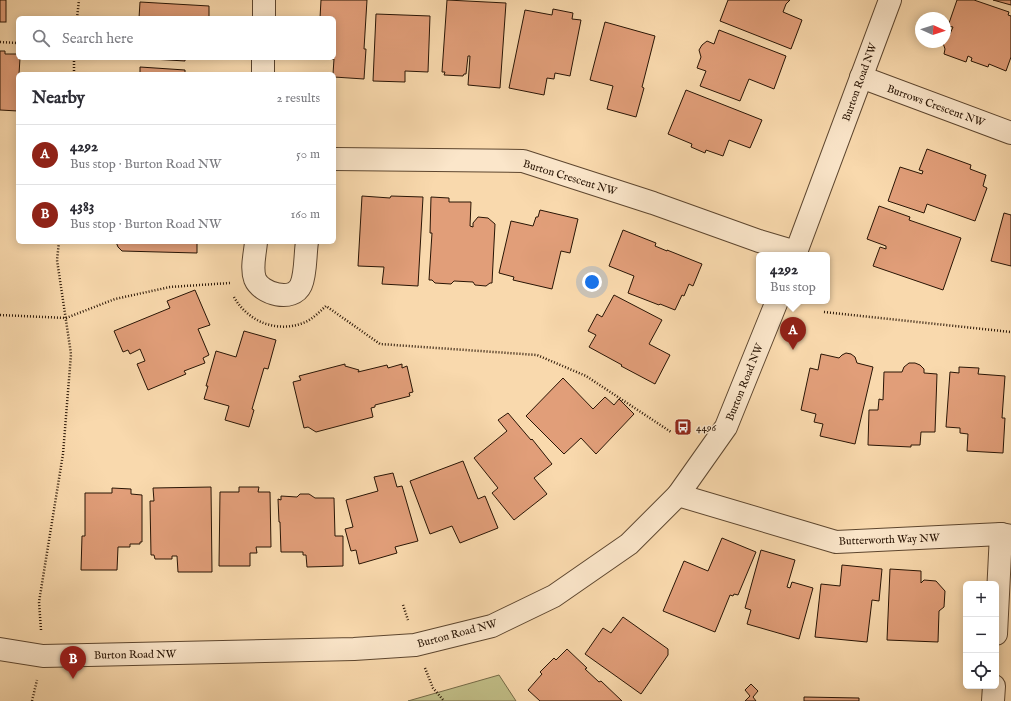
<!DOCTYPE html>
<html lang="en">
<head>
<meta charset="utf-8">
<style>
  body { margin:0; font-family:"IM FELL English",serif; background:#f7f7f7; color:#2b2b33 }
  .controls { position:absolute; right:12px; bottom:12px; display:grid; overflow:hidden; border-radius:6px; box-shadow:0 2px 10px #0003 }
  .controls button { width:36px; height:36px; display:grid; place-items:center; padding:0; border:0; border-bottom:1px solid #e1e1e2; background:#fff; color:#2b2b33; font:20px sans-serif }
  .compass { position:absolute; left:915px; top:12px; width:36px; height:36px; border-radius:50%; background:#fff; box-shadow:0 2px 10px #0003; rotate:93deg }
  .you { position:absolute; left:592px; top:282px; width:14px; height:14px; margin:-10px; border:3px solid #fff; border-radius:50%; background:#1a73e8; box-shadow:0 0 0 6px #1a73e833 }
  .badge { display:grid; place-items:center; width:26px; height:26px; border-radius:50%; background:#8f2418; color:#fff; font-size:13px; font-weight:700 }
  .pin { position:absolute; translate:-50% -33px; filter:drop-shadow(0 1px 2px #0008) }
  .pin::after { content:''; position:absolute; top:21px; width:14px; height:12px; background:inherit; clip-path:polygon(0 0,100% 0,50% 100%) }
  .popup { position:absolute; left:756px; top:252px; width:74px; height:52px; box-sizing:border-box; display:grid; place-content:center; border-radius:6px; background:#fff; filter:drop-shadow(0 1px 3px #0005); font-size:13px; white-space:nowrap; color:#7c7c81 }
  .popup b { font-size:15px; color:#2b2b33 }
  .popup::after { content:''; position:absolute; left:50%; top:100%; margin-left:-8px; border:8px solid transparent; border-top-color:#fff }
  .list { margin:0; padding:0; list-style:none }
  h2 { display:flex; justify-content:space-between; align-items:center; height:52px; margin:0; padding:0 16px; font-size:17px }
  h2 small { font-size:13px; font-weight:400; color:#7c7c81 }
  .list li { display:grid; grid-template-columns:26px 1fr auto; gap:12px; align-items:center; box-sizing:border-box; height:60px; padding:0 16px; border-top:1px solid #e1e1e2 }
  .list b { display:block; font-size:15px; white-space:nowrap }
  .list p { margin:0; font-size:13px; white-space:nowrap; color:#7c7c81 }
  .list em { font-size:13px; font-style:normal; color:#7c7c81 }
  .icon { flex:none; width:22px; height:22px; fill:none; stroke:currentColor; stroke-width:2; stroke-linecap:round; stroke-linejoin:round }
  .map { position:relative; flex:none; width:1011px; height:701px; overflow:hidden }
  .search { position:absolute; background:#fff; box-shadow:0 2px 10px #0003; left:16px; top:16px; width:320px; height:44px; display:flex; align-items:center; gap:10px; box-sizing:border-box; padding:0 14px; border-radius:6px; color:#7c7c81; font-size:15px }
  .panel { position:absolute; background:#fff; box-shadow:0 2px 10px #0003; left:16px; top:72px; width:320px; height:172px; border-radius:6px }
  .map>svg:first-child { display:block }
  .green { fill:#c1be87; stroke:#756a46 }
  .building { fill:#e19e79; stroke:#291505 }
  .lines { fill:none; stroke-linecap:round; stroke-linejoin:round }
  .minor-casing { stroke:#5d462f; stroke-width:24 }
  .tertiary-casing { stroke:#5d462f; stroke-width:24 }
  .path { stroke:#291505; stroke-width:2.5; stroke-dasharray:1 2; stroke-linecap:butt }
  .minor { stroke:#fbe6ca; stroke-width:22 }
  .tertiary { stroke:#fbe6ca; stroke-width:22 }
  .labels { text-anchor:middle; stroke-width:3; stroke-linejoin:round; paint-order:stroke }
  .street-label { font-size:11px; fill:#291505; stroke:#fbe6ca }
  .poi-label { font-size:11px; fill:#291505; stroke:#fbe6ca; text-anchor:start }
</style>
</head>
<body>
<div class="map">
<svg width="1011" height="701" viewBox="0 0 1011 701">
  <rect width="100%" height="100%" fill="#f9d9ad"/>
  <filter id="stains"><feTurbulence type="fractalNoise" baseFrequency=".005" numOctaves="4"/><feColorMatrix values="0 0 0 0 .2 0 0 0 0 .09 0 0 0 0 .02 0 0 0 .5 -.17"/></filter>
  <radialGradient id="worn" r=".72"><stop offset=".6" stop-color="#630" stop-opacity="0"/><stop offset="1" stop-color="#630" stop-opacity=".3"/></radialGradient>
  <!-- green -->
  <polygon class="green" points="499,675 516,701 408,701"/>
  <!-- building -->
  <g class="building">
    <rect x="0" y="0" width="6" height="22"/>
    <polygon points="321,0 367,0 364,49 366,49 364,79 334,77 334,74 333,74 334,59 332,59 334,58 334,18 320,18"/>
    <polygon points="447,0 506,3 500,88 468,85 470,56 468,56 466,74 464,74 463,76 444,75 445,72 442,72"/>
    <polygon points="728,0 790,0 786,4 783,12 802,20 791,49 720,21"/>
    <polygon points="957,0 974,0 1009,12 1008,15 1011,16 1011,57 1006,71 989,64 988,67 971,61 972,58 968,56 966,62 944,54 945,49 943,43 945,42 945,37 950,34 953,27 948,26"/>
    <polygon points="993,0 1011,0 1011,5"/>
    <polygon points="140,2 209,6 209,18 139,18"/>
    <polygon points="553,9 573,13 572,19 581,20 570,76 555,73 554,79 547,78 544,95 509,88 525,10 552,15"/>
    <polygon points="376,14 430,16 428,72 405,71 405,82 373,81"/>
    <polygon points="605,22 655,36 642,87 644,88 636,117 607,109 613,86 590,80"/>
    <polygon points="719,30 786,56 774,89 749,79 740,101 700,86 706,71 697,68 701,57 699,50 702,45 707,41 714,44"/>
    <polygon points="0,51 5,51 5,54 18,54 18,58 20,58 19,74 18,74 18,111 0,110"/>
    <polygon points="136,58 185,58 185,61"/>
    <polygon points="140,67 185,70 185,74 140,74"/>
    <polygon points="686,90 762,120 750,148 729,140 723,156 706,150 705,153 691,147 692,144 668,134"/>
    <polygon points="927,149 971,165 970,169 986,175 983,186 987,188 975,221 927,204 924,213 888,201 900,167 922,174 923,171 919,170"/>
    <polygon points="362,196 390,198 391,196 423,197 418,286 382,284 384,267 358,266"/>
    <polygon points="431,197 449,198 449,202 471,202 470,226 473,227 473,223 478,217 488,218 495,224 492,283 490,283 486,286 475,285 473,282 454,281 451,284 435,283 432,280 429,280 432,233 430,233"/>
    <polygon points="879,206 910,217 909,220 961,238 943,290 873,266 880,247 886,249 886,246 867,239"/>
    <polygon points="540,210 578,219 570,253 561,251 552,289 513,280 514,277 499,273 511,221 533,226 536,217 538,217"/>
    <polygon points="1004,213 1011,215 1011,266 991,261"/>
    <polygon points="623,230 656,243 655,246 667,251 667,250 702,264 693,286 689,284 684,296 682,295 675,310 660,304 659,305 628,293 634,276 609,266"/>
    <polygon points="116,242 197,242 197,253 122,251 118,247"/>
    <polygon points="195,290 210,325 198,329 209,355 203,358 205,363 184,371 186,374 148,390 137,364 145,361 140,349 130,354 128,350 123,352 114,331 170,308 167,301"/>
    <polygon points="614,295 662,320 649,344 670,355 655,384 621,366 622,365 589,347 596,335 588,331 597,314 602,317"/>
    <polygon points="244,331 276,340 268,369 264,368 252,409 254,410 249,427 225,420 229,406 204,399 208,386 206,386 216,351 236,357"/>
    <polygon points="846,353 851,354 855,357 857,363 873,367 855,444 820,436 823,424 814,422 816,414 801,410 810,368 818,370 821,354 839,358 842,355"/>
    <polygon points="909,363 915,363 920,365 924,369 924,373 937,374 935,432 921,432 920,445 911,445 911,447 868,445 869,410 878,410 879,399 883,400 884,372 902,372 904,367"/>
    <polygon points="345,364 345,366 359,370 358,372 387,365 388,368 402,364 402,368 407,366 413,392 409,393 410,396 375,405 375,407 371,408 373,417 316,432 308,427 304,428 293,382 301,380 299,376"/>
    <polygon points="959,367 979,368 978,374 1005,376 1002,418 1005,418 1003,453 967,451 968,434 960,433 960,428 946,427 950,372 959,373"/>
    <polygon points="563,378 593,409 605,397 614,405 619,399 634,414 596,454 581,438 564,454 526,416"/>
    <polygon points="508,413 531,440 532,439 552,464 534,478 547,494 514,520 492,493 498,488 474,458 507,431 498,420"/>
    <polygon points="463,461 478,499 485,496 498,528 460,543 452,526 430,534 410,481"/>
    <polygon points="393,473 397,487 402,486 418,541 395,547 397,553 359,564 356,550 351,551 345,529 353,527 346,500 378,491 374,477"/>
    <polygon points="211,487 212,572 178,572 177,556 172,556 172,559 155,559 154,555 151,555 150,501 154,501 153,488"/>
    <polygon points="239,487 259,487 258,492 270,492 271,547 256,547 257,553 250,553 250,566 219,566 220,492 239,492"/>
    <polygon points="112,488 131,489 131,494 142,495 142,542 140,542 140,544 130,544 130,547 118,547 117,570 81,570 82,536 85,536 85,493 112,493"/>
    <polygon points="300,494 309,494 315,498 334,498 335,536 343,536 343,566 307,567 306,555 303,555 303,552 281,552 280,522 279,522 278,499 281,500 281,496 297,497"/>
    <polygon points="722,538 756,552 738,595 734,594 733,596 730,595 715,632 663,611 684,561 708,571"/>
    <polygon points="761,550 795,560 787,587 790,588 792,582 813,588 799,639 747,624 751,610 745,608"/>
    <polygon points="842,565 882,569 879,601 872,600 867,642 815,637 821,584 840,586"/>
    <polygon points="890,569 921,571 921,583 924,580 936,581 945,591 944,607 939,611 938,642 887,640"/>
    <polygon points="623,617 668,649 668,655 641,694 585,654 603,628 611,633"/>
    <polygon points="567,649 587,668 585,669 599,682 601,681 622,701 540,701 528,690 542,674 540,672 554,658 556,660"/>
    <polygon points="751,684 758,691 753,697 756,701 745,701 750,696 745,690"/>
    <polygon points="804,697 859,698 859,701 804,701"/>
  </g>
  <g class="lines">
    <!-- minor casing -->
    <g class="minor-casing">
      <g id="minor">
        <polyline points="264,18 264,0"/>
        <polyline points="263,74 263,58"/>
        <polyline points="861,77 1011,133"/>
        <polyline points="334,159 523,161 653,203 759,241 796,252"/>
        <path d="M256,242c-1,12 -5,26 -1,37 6,15 38,24 46,6 5,-11 4,-31 6,-43"/>
        <polyline points="678,495 836,542 1001,534 1011,536"/>
        <polyline points="996,634 1001,534"/>
        <polyline points="993,701 994,686"/>
      </g>
    </g>
    <!-- tertiary casing -->
    <g class="tertiary-casing">
      <g id="tertiary">
        <polyline points="795,255 890,0"/>
        <polyline points="0,649 43,656 354,649 415,645 492,626 554,596 629,544 678,495 726,427 777,301"/>
      </g>
    </g>
    <!-- path -->
    <g class="path">
      <polyline points="77,18 79,0"/>
      <polyline points="0,42 18,43"/>
      <polyline points="74,74 74,58"/>
      <path d="M234,297c14,25 43,36 69,26 9,-3 16,-11 23,-17l54,38 157,11 49,21 85,56"/>
      <polyline points="824,312 1011,332"/>
      <polyline points="0,315 66,318 115,299 170,287 230,283"/>
      <polyline points="403,605 408,620"/>
      <polyline points="41,630 39,602 63,454 71,354 57,260 59,242"/>
      <polyline points="425,668 433,688 444,701"/>
      <polyline points="32,701 37,680"/>
    </g>
    <!-- minor -->
    <use href="#minor" class="minor"/>
    <!-- tertiary -->
    <use href="#tertiary" class="tertiary"/>
  </g>
  <!-- icons -->
  <defs>
    <g id="bus-square" transform="scale(0.9)"><rect x="-9" y="-9" width="18" height="18" rx="4" fill="#8f2418" stroke="#fbe6ca"/><path d="M-5-6H5V4H4V6H2V4H-2V6H-4V4H-5ZM-3.5-4V0h7V-4ZM-3.5 1.2v1.5H-2V1.2ZM2 1.2v1.5H3.5V1.2Z" fill="#fff"/></g>
  </defs>
  <g fill-rule="evenodd">
    <use href="#bus-square" x="683" y="427"/>
  </g>
  <g class="labels">
    <!-- street labels -->
    <g class="street-label">
      <text transform="translate(859 82) rotate(-70)" y="4">Burton Road NW</text>
      <text transform="translate(936 105) rotate(20)" y="4">Burrows Crescent NW</text>
      <text transform="translate(570 177) rotate(17)" y="4">Burton Crescent NW</text>
      <text transform="translate(744 382) rotate(-68)" y="4">Burton Road NW</text>
      <text transform="translate(889 539) rotate(-2)" y="4">Butterworth Way NW</text>
      <text transform="translate(457 633) rotate(-15)" y="4">Burton Road NW</text>
      <text transform="translate(135 654) rotate(-1)" y="4">Burton Road NW</text>
    </g>
    <!-- poi labels -->
    <g class="poi-label">
      <text x="696" y="431">4496</text>
    </g>
  </g>
  <rect width="100%" height="100%" filter="url(#stains)"/>
  <rect width="100%" height="100%" fill="url(#worn)"/>
</svg>
<div class="controls">
<button>+</button>
<button>−</button>
<button><svg class="icon" aria-label="locate" viewBox="0 0 24 24"><circle cx="12" cy="12" r="6"/><path d="M12 2v4M12 18v4M2 12h4M18 12h4"/></svg></button>
</div>
<svg class="compass" viewBox="-18 -18 36 36"><path d="M0-13l5 13h-10z" fill="#e53935"/><path d="M0 13l5-13h-10z" fill="#7c7c81"/></svg>
<div class="you"></div>
<div class="pin badge" style="left:793px;top:350px">A</div>
<div class="popup"><b>4292</b>Bus stop</div>
<div class="pin badge" style="left:73px;top:679px">B</div>
<div class="search"><svg class="icon" aria-label="search" viewBox="0 0 24 24"><circle cx="10" cy="10" r="6"/><path d="M15 15l6 6"/></svg>Search here</div>
<section class="panel">
<h2>Nearby<small>2 results</small></h2>
<ul class="list">
<li><span class="badge">A</span><div><b>4292</b><p>Bus stop · Burton Road NW</p></div><em>50 m</em></li>
<li><span class="badge">B</span><div><b>4383</b><p>Bus stop · Burton Road NW</p></div><em>160 m</em></li>
</ul>
</section>
</div>
</body>
</html>
